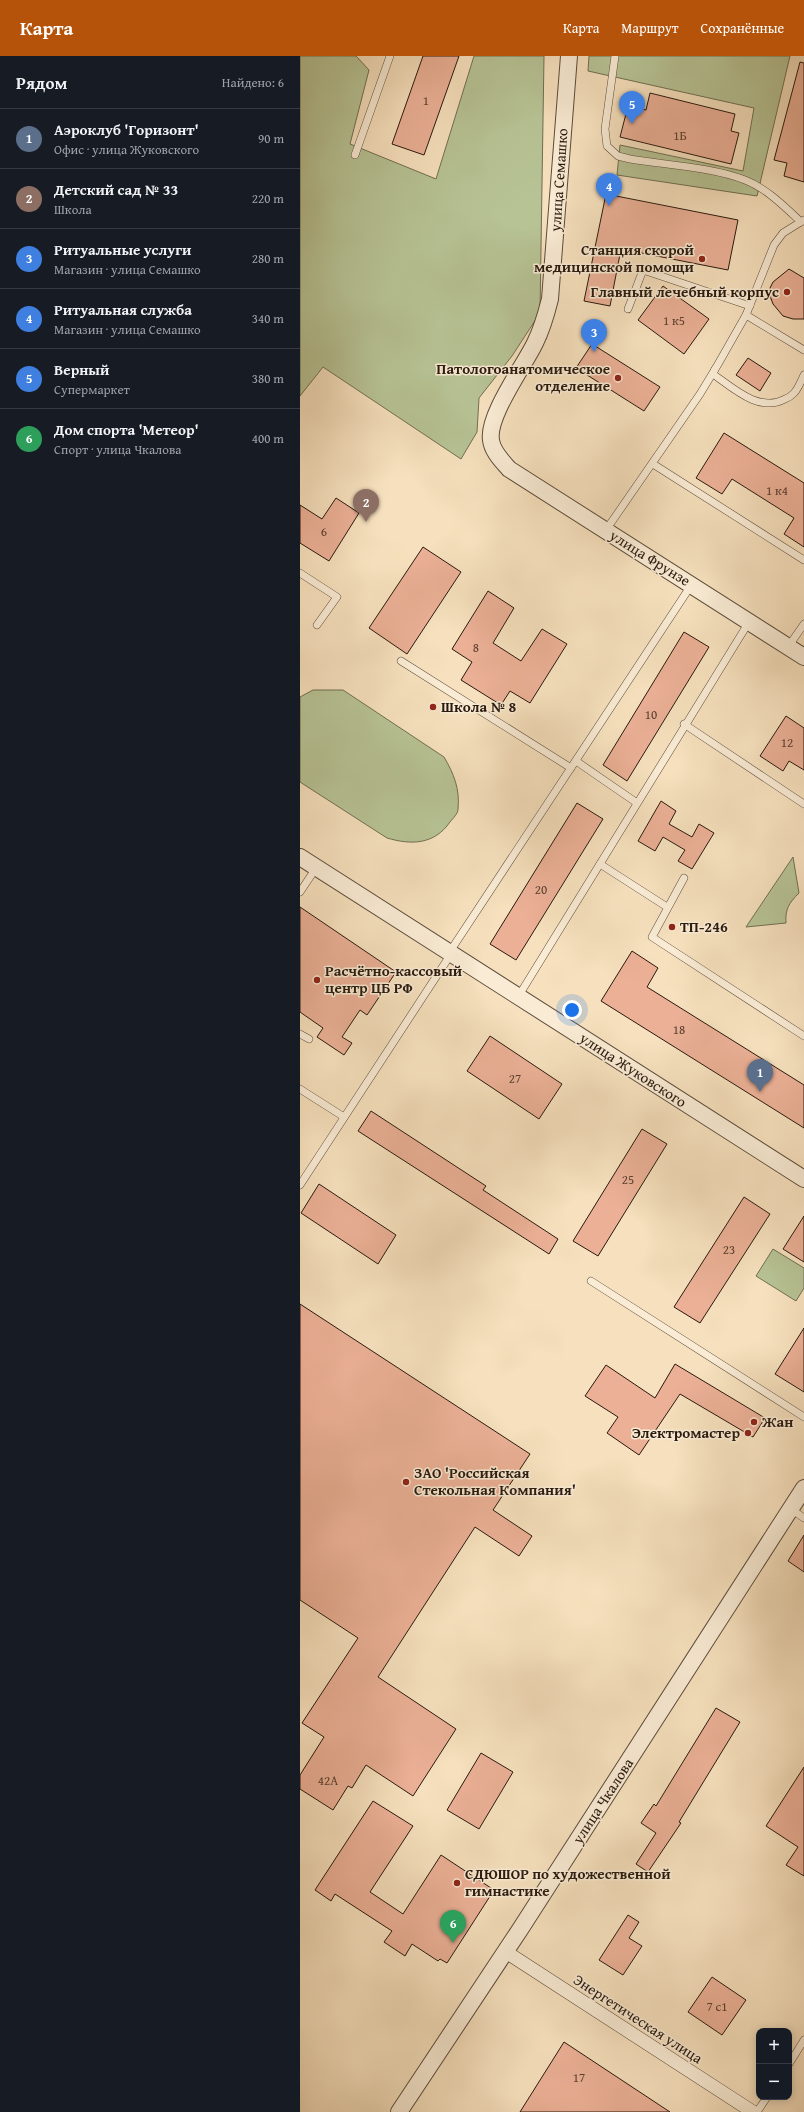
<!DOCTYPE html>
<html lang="ru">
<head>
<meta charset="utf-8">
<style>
  body { margin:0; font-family:"Gentium Book Plus",serif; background:#242831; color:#f1f3f6 }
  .controls { position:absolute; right:12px; bottom:12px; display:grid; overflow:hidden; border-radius:8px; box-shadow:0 2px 10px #0003 }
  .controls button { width:36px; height:36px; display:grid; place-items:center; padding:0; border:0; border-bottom:1px solid #363941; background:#171b24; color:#f1f3f6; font:20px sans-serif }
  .you { position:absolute; left:272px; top:954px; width:14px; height:14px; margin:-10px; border:3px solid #fff; border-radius:50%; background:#1a73e8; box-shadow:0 0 0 6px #1a73e833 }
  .badge { display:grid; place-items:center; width:26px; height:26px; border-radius:50%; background:#b45309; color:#fff; font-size:13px; font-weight:700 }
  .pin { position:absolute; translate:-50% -33px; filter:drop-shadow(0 1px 2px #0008) }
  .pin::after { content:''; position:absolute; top:21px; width:14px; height:12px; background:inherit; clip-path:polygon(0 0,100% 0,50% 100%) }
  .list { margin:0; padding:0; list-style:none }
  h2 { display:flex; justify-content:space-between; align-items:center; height:52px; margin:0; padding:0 16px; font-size:17px }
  h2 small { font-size:13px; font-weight:400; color:#9ea1a6 }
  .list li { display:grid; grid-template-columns:26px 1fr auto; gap:12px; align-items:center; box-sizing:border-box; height:60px; padding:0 16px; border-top:1px solid #363941 }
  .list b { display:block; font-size:15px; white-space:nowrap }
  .list p { margin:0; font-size:13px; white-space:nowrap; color:#9ea1a6 }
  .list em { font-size:13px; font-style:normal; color:#9ea1a6 }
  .map { position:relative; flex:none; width:504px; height:2056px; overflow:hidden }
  header { display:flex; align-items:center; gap:24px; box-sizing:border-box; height:56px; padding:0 20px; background:#b45309; color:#fff }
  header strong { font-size:19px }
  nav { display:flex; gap:22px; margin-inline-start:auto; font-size:14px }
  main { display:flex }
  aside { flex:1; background:#171b24 }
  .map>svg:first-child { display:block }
  .green { fill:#b7c395; stroke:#706e52 }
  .building { fill:#ebb096; stroke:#29190e }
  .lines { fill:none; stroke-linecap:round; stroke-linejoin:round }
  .service-casing { stroke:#5c4b3a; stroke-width:8 }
  .minor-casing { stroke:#5c4b3a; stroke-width:14 }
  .tertiary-casing { stroke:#5c4b3a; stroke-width:18 }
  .service { stroke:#f9ebd4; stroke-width:7 }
  .minor { stroke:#f9ebd4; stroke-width:13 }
  .tertiary { stroke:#f9ebd4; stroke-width:16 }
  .poi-dot { fill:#8f2418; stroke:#f9ebd4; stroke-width:1.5 }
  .labels { text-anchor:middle; stroke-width:3; stroke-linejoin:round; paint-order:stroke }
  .number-label { font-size:13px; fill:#5a3f30 }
  .street-label { font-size:15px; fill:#29190e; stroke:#f9ebd4 }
  .poi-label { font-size:15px; font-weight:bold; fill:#29190e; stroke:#f9ebd4; text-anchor:start }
</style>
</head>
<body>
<header>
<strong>Карта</strong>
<nav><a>Карта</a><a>Маршрут</a><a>Сохранённые</a></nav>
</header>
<main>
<aside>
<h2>Рядом<small>Найдено: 6</small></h2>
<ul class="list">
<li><span class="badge" style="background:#5c6f8a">1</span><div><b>Аэроклуб 'Горизонт'</b><p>Офис · улица Жуковского</p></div><em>90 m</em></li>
<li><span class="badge" style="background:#8d6e63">2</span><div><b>Детский сад № 33</b><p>Школа</p></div><em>220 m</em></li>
<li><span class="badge" style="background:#3f7fe0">3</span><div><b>Ритуальные услуги</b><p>Магазин · улица Семашко</p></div><em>280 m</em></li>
<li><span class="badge" style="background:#3f7fe0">4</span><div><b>Ритуальная служба</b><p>Магазин · улица Семашко</p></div><em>340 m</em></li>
<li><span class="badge" style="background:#3f7fe0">5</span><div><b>Верный</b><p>Супермаркет</p></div><em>380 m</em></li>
<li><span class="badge" style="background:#2e9e5b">6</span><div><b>Дом спорта 'Метеор'</b><p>Спорт · улица Чкалова</p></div><em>400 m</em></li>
</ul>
</aside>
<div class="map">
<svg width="504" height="2056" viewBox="0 0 504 2056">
  <rect width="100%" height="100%" fill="#f6e0bd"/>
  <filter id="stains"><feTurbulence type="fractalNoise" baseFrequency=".005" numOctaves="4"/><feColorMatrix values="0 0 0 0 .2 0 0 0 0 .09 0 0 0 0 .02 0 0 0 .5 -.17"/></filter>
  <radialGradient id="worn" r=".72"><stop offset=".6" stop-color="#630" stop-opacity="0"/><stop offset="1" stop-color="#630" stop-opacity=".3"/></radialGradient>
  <!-- green -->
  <g class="green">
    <polygon points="0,0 56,0 69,14 50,88 136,123 174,0 244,0 240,257 212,300 179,342 177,376 161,403 23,311 0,340"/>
    <polygon points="289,0 490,0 457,140 317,119 320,89 443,115 454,52 288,15"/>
    <path d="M13,634h30l101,67c10,17 16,32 14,52 0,5 -5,9 -8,13 -16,23 -39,23 -63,16l-87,-56v-85z"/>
    <path d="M493,801l6,36c-10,10 -14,16 -13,30l-40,4z"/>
    <polygon points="473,1193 504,1212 504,1232 496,1245 456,1220"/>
  </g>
  <!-- building -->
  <g class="building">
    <polygon points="123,0 159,0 124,99 92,88"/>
    <polygon points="500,6 504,7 504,126 484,120 487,107 474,104"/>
    <polygon points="350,37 435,58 431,75 439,77 431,108 320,81 328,50 346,54"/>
    <polygon points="306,138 438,164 428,214 321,193 310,250 284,245"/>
    <polygon points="489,213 504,222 504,263 493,263 483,260 473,248 470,240 470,232 473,226"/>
    <polygon points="363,230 409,263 384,298 338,264"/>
    <polygon points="292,288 360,331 344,355 276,312"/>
    <polygon points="448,302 471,317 460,335 436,319"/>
    <polygon points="424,377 504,427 504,491 484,478 494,462 432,423 422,438 396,422"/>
    <polygon points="36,442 59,457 29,505 0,487 0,449 22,463"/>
    <polygon points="123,491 161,516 107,598 69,572"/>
    <polygon points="188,535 214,552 193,587 221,605 242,573 267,588 230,647 210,635 201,649 161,624 172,606 152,593"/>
    <polygon points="384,576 409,591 327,725 303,709"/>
    <polygon points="486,660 504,672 504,714 489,705 483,715 460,700"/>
    <polygon points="361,745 376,755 369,768 392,781 399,768 414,777 392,813 378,805 385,794 363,781 355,795 338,785"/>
    <polygon points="277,747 303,763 216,904 190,888"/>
    <polygon points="0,851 96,916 67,959 60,954 42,981 52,987 44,999 17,981 23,972 0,956"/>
    <polygon points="332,895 358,912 347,931 504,1029 504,1072 301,945"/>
    <polygon points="190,980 262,1028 239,1063 167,1015"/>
    <polygon points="71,1055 186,1130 183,1134 258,1183 249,1198 58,1075"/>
    <polygon points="342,1073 367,1088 298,1200 273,1185"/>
    <polygon points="19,1128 96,1179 78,1208 1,1157"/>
    <polygon points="444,1141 470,1158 400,1267 374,1251"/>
    <polygon points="504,1160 504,1206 483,1193"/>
    <polygon points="0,1248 230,1398 193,1454 232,1480 219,1500 175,1471 78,1621 156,1673 113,1740 66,1709 52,1732 48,1730 33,1754 0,1733 0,1719 24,1681 2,1667 58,1582 0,1544"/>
    <polygon points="504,1272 504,1336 475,1318"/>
    <polygon points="375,1308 465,1362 453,1381 380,1338 339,1399 307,1377 318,1361 285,1340 306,1309 355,1342"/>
    <polygon points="504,1479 504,1516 488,1505"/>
    <polygon points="416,1652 440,1666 379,1766 381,1767 348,1816 336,1808 356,1777 341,1767 354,1748 356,1750"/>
    <polygon points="181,1697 213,1716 179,1773 147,1754"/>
    <polygon points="504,1711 504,1820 486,1809 498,1791 466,1770"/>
    <polygon points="73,1745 113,1770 70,1836 103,1858 141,1799 194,1834 147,1907 140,1903 138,1905 112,1888 105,1900 84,1886 92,1875 35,1838 31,1845 15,1834"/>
    <polygon points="328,1859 339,1866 329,1882 342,1890 323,1919 299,1904"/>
    <polygon points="412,1921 446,1944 422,1979 388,1956"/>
    <polygon points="264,1986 370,2056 220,2056"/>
  </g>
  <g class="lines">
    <!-- service casing -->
    <g class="service-casing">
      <g id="service">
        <path d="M315,0l-10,73 2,17 11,10 12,3c36,6 81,8 115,21 21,8 40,27 56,42"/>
        <polyline points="55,99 90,0"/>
        <polyline points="328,253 343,214 450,250"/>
        <polyline points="446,259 504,294"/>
        <path d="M415,313l-2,5c20,14 46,39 72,25 3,-1 6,-3 8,-5 5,-4 8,-13 11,-19"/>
        <polyline points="353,408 504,504"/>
        <polyline points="306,474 400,338 417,310 446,259 474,189 483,177 504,164"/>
        <polyline points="0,517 37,541 17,569"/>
        <polyline points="488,591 504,568"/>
        <polyline points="101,605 271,712"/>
        <polyline points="384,668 504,748"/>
        <polyline points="276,705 337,747"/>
        <polyline points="300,808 367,851"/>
        <polyline points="384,822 352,881 504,980"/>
        <polyline points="0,836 16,812"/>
        <polyline points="149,897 392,528"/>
        <polyline points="218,941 449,566"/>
        <polyline points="0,978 9,983"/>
        <polyline points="0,1033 44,1061"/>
        <polyline points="0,1129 151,898"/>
        <polyline points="291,1225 504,1361"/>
        <polyline points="491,1453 504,1462"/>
        <polyline points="489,2008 504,1984"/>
        <polyline points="457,2056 467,2041"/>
      </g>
    </g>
    <!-- minor casing -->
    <g class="minor-casing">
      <polyline id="minor" points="206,1896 453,2056"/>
    </g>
    <!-- tertiary casing -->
    <g class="tertiary-casing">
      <g id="tertiary">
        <path d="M269,0l-19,243c-4,16 -8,30 -15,44 -11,23 -48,73 -44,97 1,11 11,21 18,29l295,188"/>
        <polyline points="0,801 504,1123"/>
        <polyline points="99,2056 221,1872 504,1432"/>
      </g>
    </g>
    <!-- service -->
    <use href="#service" class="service"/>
    <!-- minor -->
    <use href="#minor" class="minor"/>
    <!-- tertiary -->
    <use href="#tertiary" class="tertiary"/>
  </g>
  <!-- markers -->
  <g class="poi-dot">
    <circle cx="402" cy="203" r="4"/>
    <circle cx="487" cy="236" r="4"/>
    <circle cx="318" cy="322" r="4"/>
    <circle cx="133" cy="651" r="4"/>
    <circle cx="372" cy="871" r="4"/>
    <circle cx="17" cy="924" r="4"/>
    <circle cx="454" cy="1366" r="4"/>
    <circle cx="448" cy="1377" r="4"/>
    <circle cx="106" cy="1426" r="4"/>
    <circle cx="157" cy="1827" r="4"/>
  </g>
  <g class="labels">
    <!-- number labels -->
    <g class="number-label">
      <text x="126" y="49">1</text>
      <text x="380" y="84">1Б</text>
      <text x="374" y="269">1 к5</text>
      <text x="477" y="439">1 к4</text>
      <text x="24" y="480">6</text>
      <text x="176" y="596">8</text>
      <text x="351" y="663">10</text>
      <text x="487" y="691">12</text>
      <text x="241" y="838">20</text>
      <text x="379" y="978">18</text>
      <text x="215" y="1027">27</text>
      <text x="328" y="1128">25</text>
      <text x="429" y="1198">23</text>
      <text x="28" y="1729">42А</text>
      <text x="417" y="1955">7 с1</text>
      <text x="279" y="2026">17</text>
    </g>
    <!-- street labels -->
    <g class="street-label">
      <text transform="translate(259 124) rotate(-86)" y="5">улица Семашко</text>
      <text transform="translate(350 502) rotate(32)" y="5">улица Фрунзе</text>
      <text transform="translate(333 1014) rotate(33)" y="5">улица Жуковского</text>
      <text transform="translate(303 1745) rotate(-57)" y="5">улица Чкалова</text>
      <text transform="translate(338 1963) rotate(33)" y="5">Энергетическая улица</text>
    </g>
    <!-- poi labels -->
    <g class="poi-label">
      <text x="394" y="199" text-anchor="end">Станция скорой<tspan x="394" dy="17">медицинской помощи</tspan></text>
      <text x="479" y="241" text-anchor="end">Главный лечебный корпус</text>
      <text x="310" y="318" text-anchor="end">Патологоанатомическое<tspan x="310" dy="17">отделение</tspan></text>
      <text x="141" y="656">Школа № 8</text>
      <text x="380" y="876">ТП-246</text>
      <text x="25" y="920">Расчётно-кассовый<tspan x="25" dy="17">центр ЦБ РФ</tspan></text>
      <text x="462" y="1371">Жан</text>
      <text x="440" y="1382" text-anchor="end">Электромастер</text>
      <text x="114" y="1422">ЗАО 'Российская<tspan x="114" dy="17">Стекольная Компания'</tspan></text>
      <text x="165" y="1823">СДЮШОР по художественной<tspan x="165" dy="17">гимнастике</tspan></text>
    </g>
  </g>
  <rect width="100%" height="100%" filter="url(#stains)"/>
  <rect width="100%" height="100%" fill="url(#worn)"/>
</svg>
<div class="controls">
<button>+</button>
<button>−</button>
</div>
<div class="you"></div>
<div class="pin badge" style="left:460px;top:1036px;background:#5c6f8a">1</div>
<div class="pin badge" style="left:66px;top:466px;background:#8d6e63">2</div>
<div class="pin badge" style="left:294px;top:296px;background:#3f7fe0">3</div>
<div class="pin badge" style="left:309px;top:150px;background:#3f7fe0">4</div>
<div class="pin badge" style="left:332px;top:68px;background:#3f7fe0">5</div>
<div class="pin badge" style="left:153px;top:1887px;background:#2e9e5b">6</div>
</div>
</main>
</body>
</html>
